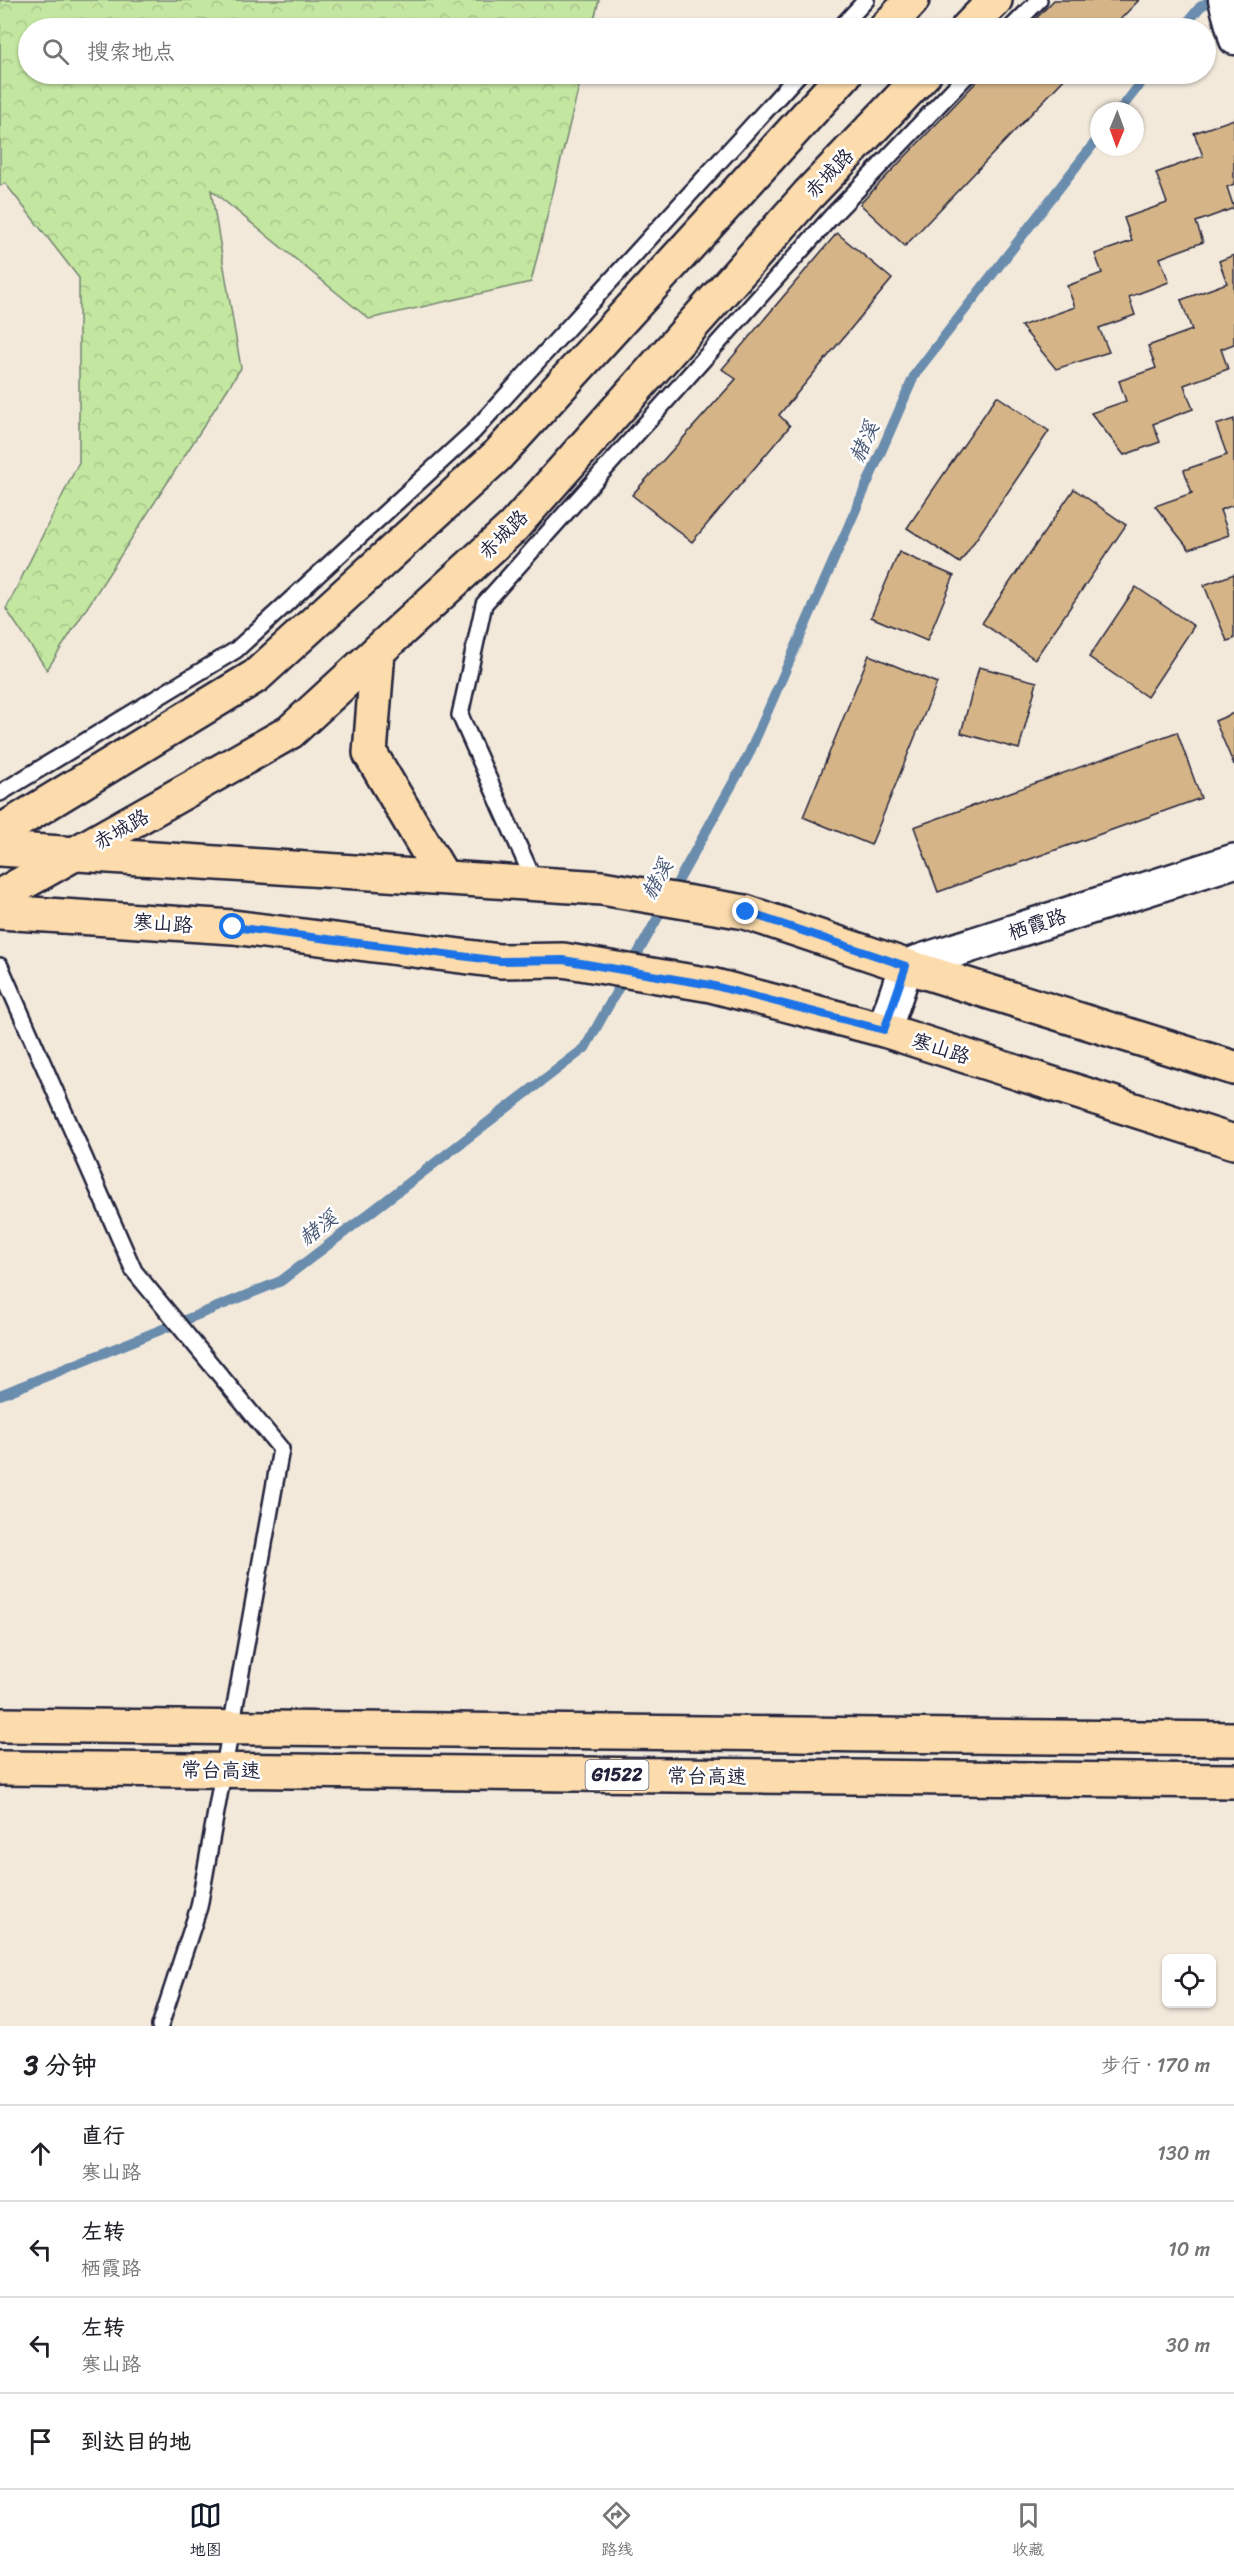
<!DOCTYPE html>
<html lang="zh">
<head>
<meta charset="utf-8">
<style>
  body { margin:0; font-family:Sriracha,"LXGW WenKai TC",sans-serif; background:#f2f2f2; color:#202124 }
  .controls { position:absolute; right:18px; bottom:18px; display:grid; overflow:hidden; border-radius:9px; box-shadow:0 2px 4px #0004 }
  .controls button { width:54px; height:54px; display:grid; place-items:center; padding:0; border:0; border-bottom:2px solid #e0e0e0; background:#fff; color:#202124; font:30px sans-serif }
  .compass { position:absolute; left:1090px; top:102px; width:54px; height:54px; border-radius:50%; background:#fff; box-shadow:0 2px 4px #0004; rotate:181deg }
  .stop { position:absolute; width:18px; height:18px; margin:-14px; border:4px solid #1a73e8; border-radius:50%; background:#fff }
  .stop.end { background:#1a73e8; border-color:#fff; box-shadow:0 2px 6px #0008 }
  .list { margin:0; padding:0; list-style:none }
  h2 { display:flex; justify-content:space-between; align-items:center; height:78px; margin:0; padding:0 24px; font-size:26px }
  h2 small { font-size:20px; font-weight:400; color:#757577 }
  .list li { display:grid; grid-template-columns:39px 1fr auto; gap:18px; align-items:center; box-sizing:border-box; height:96px; padding:0 24px; border-top:2px solid #e0e0e0 }
  .list b { display:block; font-size:22px; white-space:nowrap }
  .list p { margin:0; font-size:20px; white-space:nowrap; color:#757577 }
  .list em { font-size:20px; font-style:normal; color:#757577 }
  .icon { flex:none; width:33px; height:33px; fill:none; stroke:currentColor; stroke-width:2; stroke-linecap:round; stroke-linejoin:round }
  .map { position:relative; flex:none; width:1234px; height:2026px; overflow:hidden }
  .search { position:absolute; background:#fff; box-shadow:0 2px 4px #0004; left:18px; right:18px; top:18px; height:66px; display:flex; align-items:center; gap:15px; box-sizing:border-box; padding:0 21px; border-radius:33px; color:#757577; font-size:22px }
  .sheet { height:462px; background:#fff }
  nav { display:flex; justify-content:space-around; align-items:center; box-sizing:border-box; height:84px; border-top:2px solid #e0e0e0; background:#fff; font-size:16px; color:#757577 }
  nav a { display:grid; justify-items:center; gap:3px }
  nav .on { color:#111827 }
  .map>svg:first-child { display:block }
  .forest { fill:url(#forest-crowns); stroke:#72846e; stroke-width:1.5 }
  .lines { fill:none; stroke-linecap:round; stroke-linejoin:round }
  .stream { stroke:#6a8cad; stroke-width:10 }
  .building { fill:#d5b588; stroke:#22223b; stroke-width:1.5 }
  .service-casing { stroke:#22223b; stroke-width:20 }
  .minor-casing { stroke:#22223b; stroke-width:33 }
  .tertiary-casing { stroke:#22223b; stroke-width:38 }
  .primary-casing { stroke:#22223b; stroke-width:38 }
  .motorway-casing { stroke:#22223b; stroke-width:38 }
  .service { stroke:#fff; stroke-width:15 }
  .minor { stroke:#fff; stroke-width:28 }
  .tertiary { stroke:#fff; stroke-width:33 }
  .primary { stroke:#fcdcac; stroke-width:33 }
  .motorway { stroke:#fcdcac; stroke-width:33 }
  .route { stroke:#1a73e8; stroke-width:8 }
  .labels { text-anchor:middle; stroke-width:5; stroke-linejoin:round; paint-order:stroke }
  .shield { fill:#fff; stroke:#646476; stroke-width:1.5 }
  .shield-label { font-size:18px; font-weight:bold; fill:#22223b }
  .street-label { font-size:20px; fill:#22223b; stroke:#fff }
  .water-label { font-size:21px; font-style:italic; fill:#465774; stroke:#fff }
</style>
</head>
<body>
<div class="map">
<svg width="1234" height="2026" viewBox="0 0 1234 2026">
  <defs>
    <pattern id="forest-crowns" width="20" height="18" patternUnits="userSpaceOnUse" patternTransform="scale(1.5)"><rect width="20" height="18" fill="#c3e6a0"/><path d="M2 6a3 3 0 1 1 6 0M12 15a3 3 0 1 1 6 0" fill="none" stroke="#a7c58b"/></pattern>
  </defs>
  <rect width="100%" height="100%" fill="#f2e9db"/>
  <filter id="ink" filterUnits="userSpaceOnUse"><feTurbulence type="fractalNoise" baseFrequency=".0167" numOctaves="2"/><feDisplacementMap in="SourceGraphic" scale="12" xChannelSelector="R" yChannelSelector="G"/><feConvolveMatrix kernelMatrix="1 2 1 2 8 2 1 2 1" color-interpolation-filters="sRGB"/></filter>
  <g filter="url(#ink)">
    <!-- forest -->
    <polygon class="forest" points="0,0 599,0 592,28 28,28 28,74 582,74 531,282 369,319 211,190 241,368 47,670 6,609 79,462 79,278 5,183 0,186"/>
    <g class="lines">
      <!-- stream -->
      <g class="stream">
        <polyline points="1183,28 1200,7 1211,0"/>
        <polyline points="1119,111 1148,74"/>
        <polyline points="0,1395 281,1281 585,1048 748,756 915,374 1099,137"/>
      </g>
    </g>
    <!-- building -->
    <g class="building">
      <polygon points="1054,0 1139,0 1112,28 1027,28"/>
      <polygon points="984,74 1069,74 905,246 860,204"/>
      <polygon points="1234,119 1234,184 1227,187 1234,208 1196,222 1203,242 1160,258 1169,282 1129,297 1135,315 1099,328 1109,352 1056,369 1021,326 1075,307 1067,286 1102,273 1095,254 1132,241 1124,218 1167,203 1156,173 1203,156 1194,133"/>
      <polygon points="837,233 892,279 779,415 790,426 692,542 632,495 736,379 722,369"/>
      <polygon points="1234,255 1234,344 1221,349 1228,369 1184,385 1193,409 1153,424 1160,442 1124,455 1091,413 1126,401 1119,381 1156,368 1148,346 1192,330 1181,300 1227,283 1219,261"/>
      <polygon points="997,396 1049,431 960,563 907,528"/>
      <polygon points="1234,419 1234,505 1220,510 1229,535 1189,549 1155,506 1192,493 1184,470 1227,455 1216,425"/>
      <polygon points="1074,489 1126,525 1035,659 982,623"/>
      <polygon points="899,552 954,576 927,641 871,617"/>
      <polygon points="1234,574 1234,639 1227,641 1204,585"/>
      <polygon points="1136,587 1194,626 1147,697 1089,657"/>
      <polygon points="869,655 937,683 871,845 803,817"/>
      <polygon points="979,667 1037,682 1019,749 961,733"/>
      <polygon points="1234,713 1234,765 1215,721"/>
      <polygon points="1177,732 1201,798 938,892 914,827"/>
    </g>
    <g class="lines">
      <!-- service casing -->
      <g class="service-casing">
        <g id="service">
          <polyline points="840,28 866,0"/>
          <polyline points="1011,28 1039,0"/>
          <polyline points="0,793 236,650 473,432 799,74"/>
          <polyline points="535,883 460,715 484,604 831,217 968,74"/>
          <polyline points="0,966 134,1271 281,1449 199,1907 160,2026"/>
        </g>
      </g>
      <!-- minor casing -->
      <g class="minor-casing">
        <polyline id="minor" points="1223,0 1234,40"/>
      </g>
      <!-- tertiary casing -->
      <g class="tertiary-casing">
        <polyline id="tertiary" points="884,1030 906,966 1234,861"/>
      </g>
      <!-- primary casing -->
      <g class="primary-casing">
        <g id="primary">
          <polyline points="886,28 912,0"/>
          <polyline points="968,28 995,0"/>
          <polyline points="378,651 370,753 443,877"/>
          <polyline points="0,832 256,676 497,456 845,74"/>
          <polyline points="0,849 602,888 745,912 906,966 1234,1068"/>
          <polyline points="0,896 290,732 513,527 808,195 924,74"/>
          <polyline points="0,912 233,927 500,961 563,960 711,985 884,1030 1234,1142"/>
        </g>
      </g>
      <!-- motorway casing -->
      <g class="motorway-casing">
        <g id="motorway">
          <polyline points="0,1725 1234,1739"/>
          <polyline points="0,1768 1234,1781"/>
        </g>
      </g>
      <!-- service -->
      <use href="#service" class="service"/>
      <!-- minor -->
      <use href="#minor" class="minor"/>
      <!-- tertiary -->
      <use href="#tertiary" class="tertiary"/>
      <!-- primary -->
      <use href="#primary" class="primary"/>
      <!-- motorway -->
      <use href="#motorway" class="motorway"/>
    </g>
  </g>
  <g class="lines" filter="url(#ink)">
    <!-- route -->
    <polyline class="route" points="233,927 500,961 563,960 711,985 884,1030 906,966 746,912"/>
  </g>
  <g class="labels">
    <!-- shield labels -->
    <rect class="shield" x="585.5" y="1760" width="63" height="30" rx="4.5"/>
    <g class="shield-label">
      <text x="617" y="1781">G1522</text>
    </g>
    <!-- street labels -->
    <g class="street-label">
      <text transform="translate(829 173) rotate(-46)" y="7">赤城路</text>
      <text transform="translate(503 534) rotate(-45)" y="7">赤城路</text>
      <text transform="translate(121 829) rotate(-30)" y="7">赤城路</text>
      <text transform="translate(163 923) rotate(4)" y="7">寒山路</text>
      <text transform="translate(1037 924) rotate(-18)" y="7">栖霞路</text>
      <text transform="translate(941 1048) rotate(18)" y="7">寒山路</text>
      <text transform="translate(221 1770) rotate(1)" y="7">常台高速</text>
      <text transform="translate(707 1776) rotate(1)" y="7">常台高速</text>
    </g>
    <!-- water labels -->
    <g class="water-label">
      <text transform="translate(864 442) rotate(-66)" y="7">赭溪</text>
      <text transform="translate(657 879) rotate(-61)" y="7">赭溪</text>
      <text transform="translate(318 1228) rotate(-37)" y="7">赭溪</text>
    </g>
  </g>
</svg>
<div class="controls">
<button><svg class="icon" aria-label="locate" viewBox="0 0 24 24"><circle cx="12" cy="12" r="6"/><path d="M12 2v4M12 18v4M2 12h4M18 12h4"/></svg></button>
</div>
<svg class="compass" viewBox="-18 -18 36 36"><path d="M0-13l5 13h-10z" fill="#e53935"/><path d="M0 13l5-13h-10z" fill="#757577"/></svg>
<div class="stop" style="left:233px;top:927px"></div>
<div class="stop end" style="left:746px;top:912px"></div>
<div class="search"><svg class="icon" aria-label="search" viewBox="0 0 24 24"><circle cx="10" cy="10" r="6"/><path d="M15 15l6 6"/></svg>搜索地点</div>
</div>
<section class="sheet">
<h2>3 分钟<small>步行 · 170 m</small></h2>
<ul class="list">
<li><svg class="icon" aria-label="ahead" viewBox="0 0 24 24"><path d="M12 20V5M6 11l6-6 6 6"/></svg><div><b>直行</b><p>寒山路</p></div><em>130 m</em></li>
<li><svg class="icon" aria-label="left" viewBox="0 0 24 24"><path d="M17 20v-9H6M10 6l-5 5 5 5"/></svg><div><b>左转</b><p>栖霞路</p></div><em>10 m</em></li>
<li><svg class="icon" aria-label="left" viewBox="0 0 24 24"><path d="M17 20v-9H6M10 6l-5 5 5 5"/></svg><div><b>左转</b><p>寒山路</p></div><em>30 m</em></li>
<li><svg class="icon" aria-label="arrive" viewBox="0 0 24 24"><path d="M6 21V4h12l-3 4 3 4H6"/></svg><div><b>到达目的地</b></div></li>
</ul>
</section>
<nav>
<a class="on"><svg class="icon" aria-label="map" viewBox="0 0 24 24"><path d="M3 6l6-2 6 2 6-2v14l-6 2-6-2-6 2zM9 4v14M15 6v14"/></svg>地图</a>
<a><svg class="icon" aria-label="directions" viewBox="0 0 24 24"><path d="M12 3l9 9-9 9-9-9zM9 14v-3h6M13 9l2 2-2 2"/></svg>路线</a>
<a><svg class="icon" aria-label="saved" viewBox="0 0 24 24"><path d="M7 4h10v16l-5-4-5 4z"/></svg>收藏</a>
</nav>
</body>
</html>
